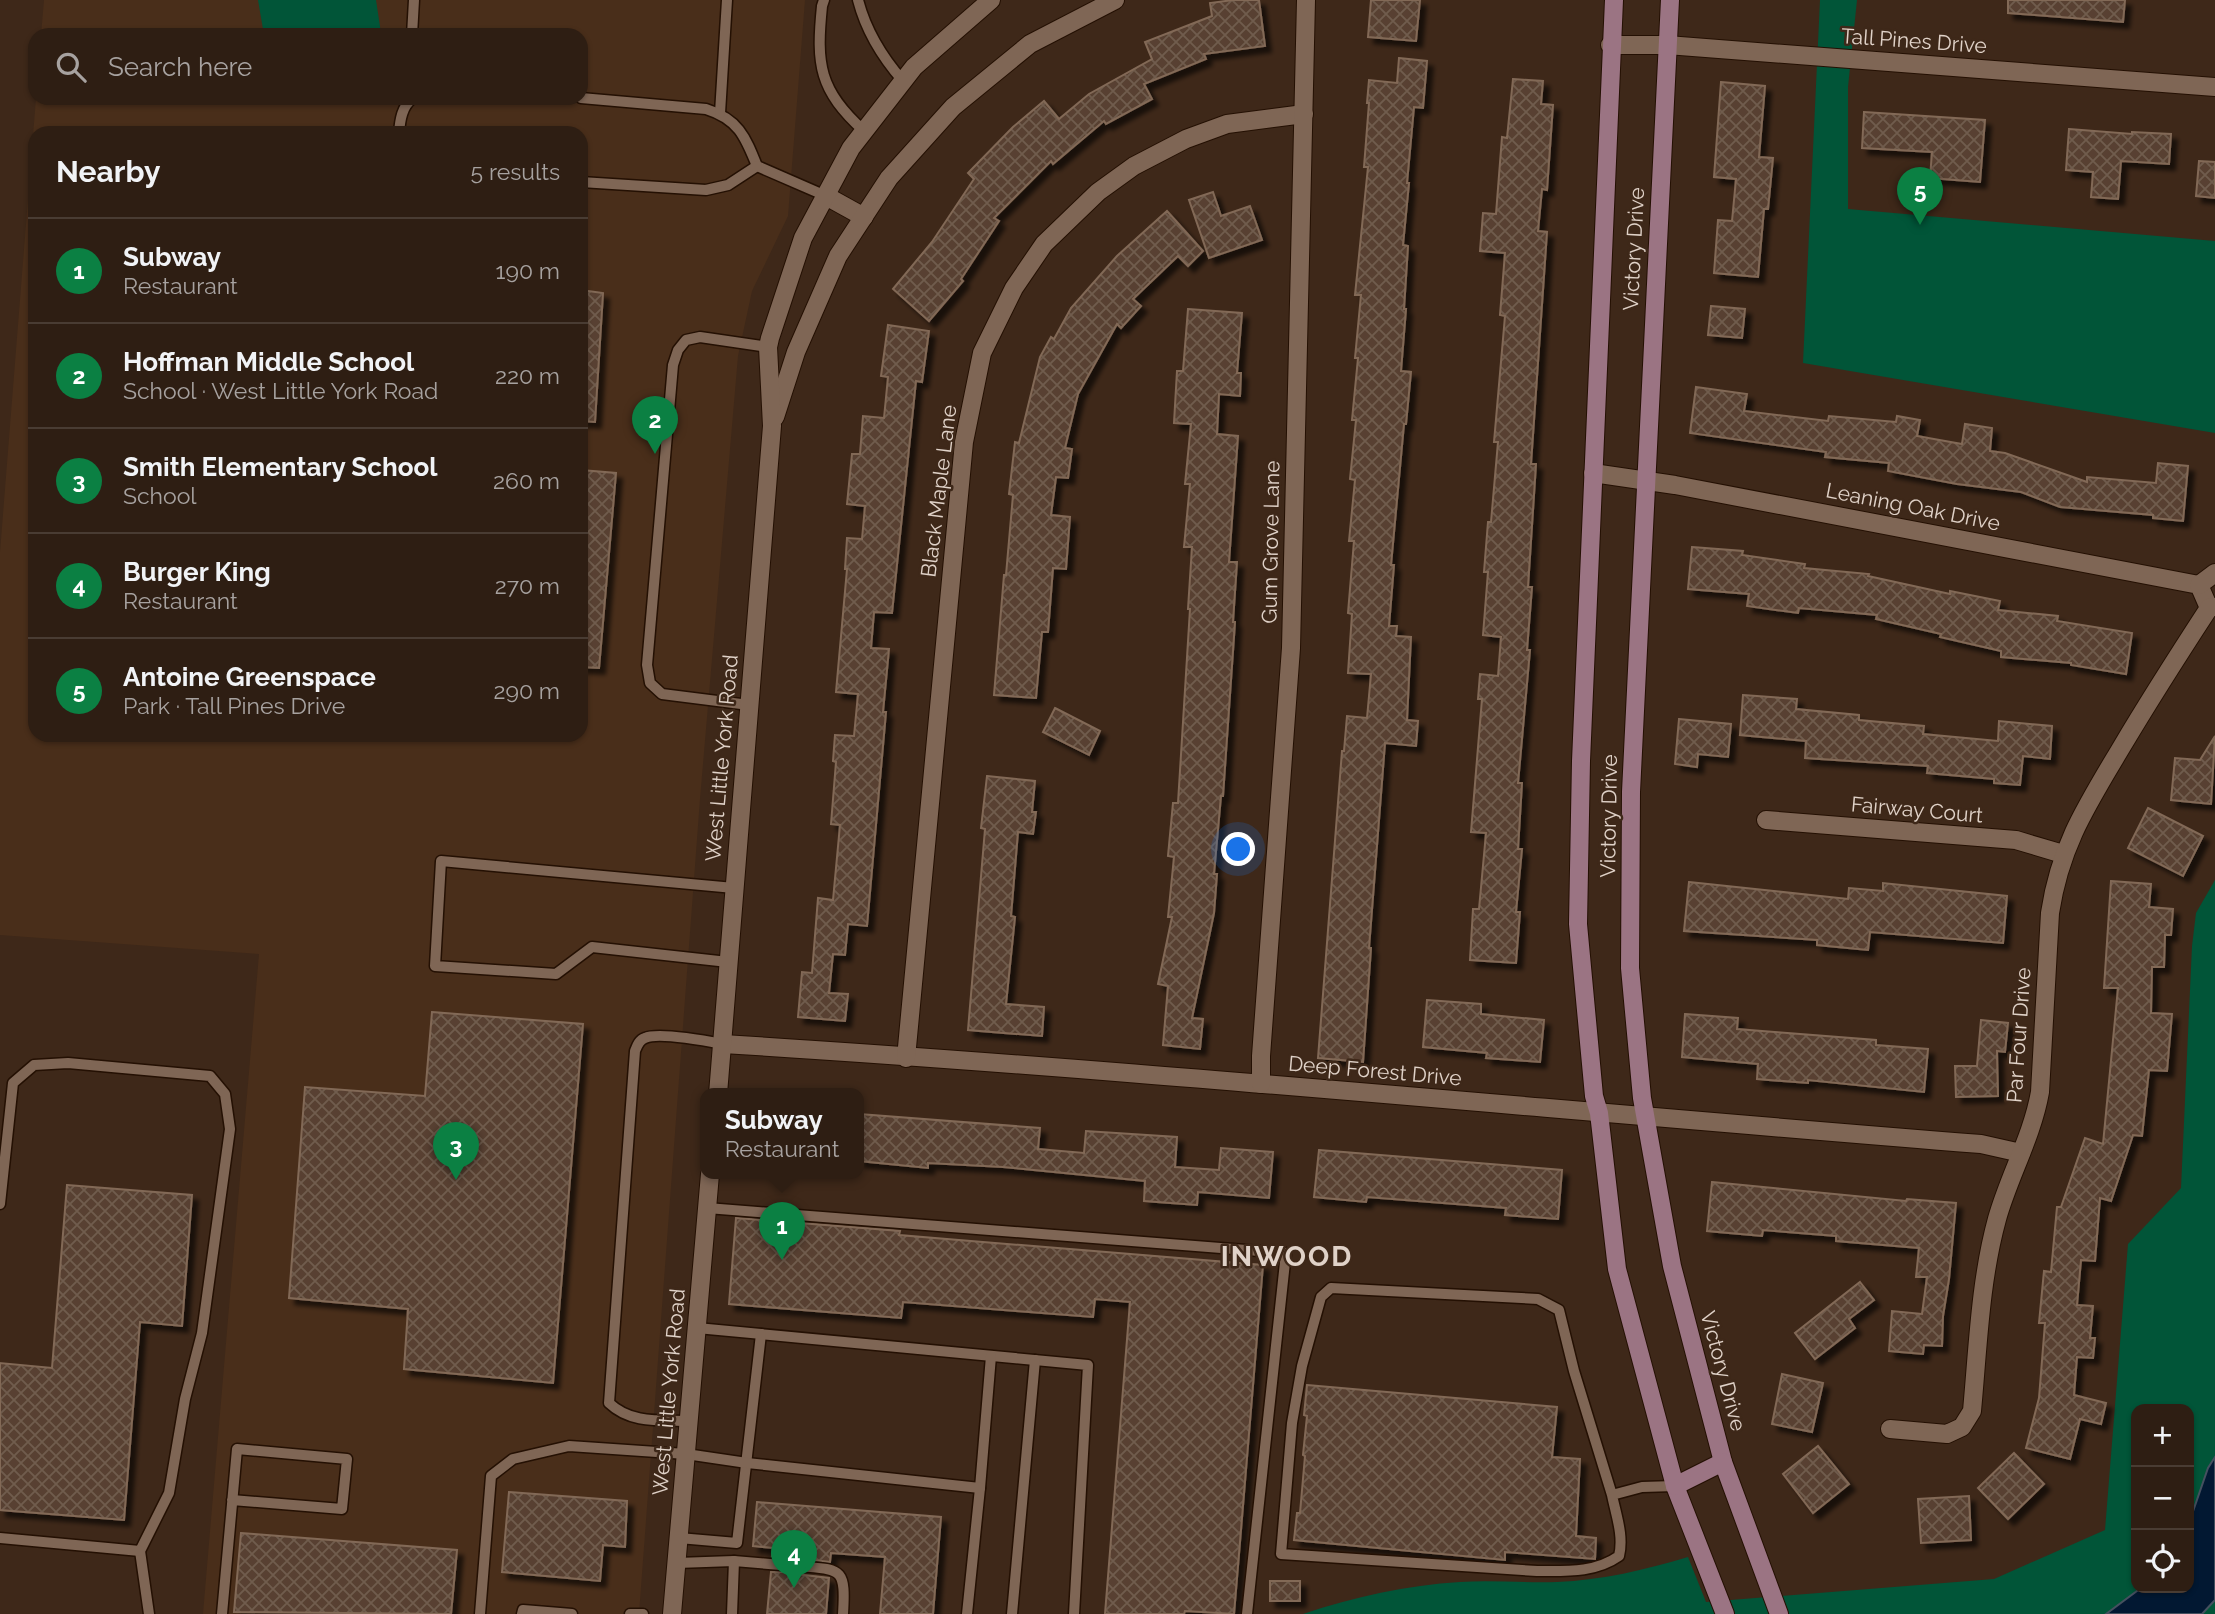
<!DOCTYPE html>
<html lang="en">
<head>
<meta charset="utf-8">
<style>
  body { margin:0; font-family:Raleway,sans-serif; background:#36271c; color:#f1f3f6 }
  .controls { position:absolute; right:21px; bottom:21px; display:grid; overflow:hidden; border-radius:14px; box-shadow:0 2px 5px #0004 }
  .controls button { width:63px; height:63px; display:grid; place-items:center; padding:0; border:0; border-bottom:2px solid #493c33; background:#2e1e13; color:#f1f3f6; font:35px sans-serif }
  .you { position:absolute; left:1239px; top:850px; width:24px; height:24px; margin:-18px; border:5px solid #fff; border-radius:50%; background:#1a73e8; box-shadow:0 0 0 10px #1a73e833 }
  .badge { display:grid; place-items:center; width:46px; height:46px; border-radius:50%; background:#0b8043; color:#fff; font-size:23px; font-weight:700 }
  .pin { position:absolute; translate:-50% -58px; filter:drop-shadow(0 2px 4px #0008) }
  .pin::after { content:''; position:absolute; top:37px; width:24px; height:21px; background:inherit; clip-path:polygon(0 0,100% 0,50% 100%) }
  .popup { position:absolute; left:700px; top:1088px; width:164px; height:91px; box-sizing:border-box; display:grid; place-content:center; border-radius:14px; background:#2e1e13; filter:drop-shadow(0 2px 5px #0005); font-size:23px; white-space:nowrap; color:#a7a2a0 }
  .popup b { font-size:26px; color:#f1f3f6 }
  .popup::after { content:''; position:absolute; left:50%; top:100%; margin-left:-14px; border:14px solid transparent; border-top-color:#2e1e13 }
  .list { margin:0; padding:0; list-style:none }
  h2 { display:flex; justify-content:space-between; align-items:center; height:91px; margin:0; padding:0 28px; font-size:30px }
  h2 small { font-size:23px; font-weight:400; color:#a7a2a0 }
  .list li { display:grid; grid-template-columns:46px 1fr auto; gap:21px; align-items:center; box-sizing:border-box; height:105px; padding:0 28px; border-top:2px solid #493c33 }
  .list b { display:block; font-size:26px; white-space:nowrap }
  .list p { margin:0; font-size:23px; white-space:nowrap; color:#a7a2a0 }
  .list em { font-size:23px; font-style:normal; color:#a7a2a0 }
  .icon { flex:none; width:38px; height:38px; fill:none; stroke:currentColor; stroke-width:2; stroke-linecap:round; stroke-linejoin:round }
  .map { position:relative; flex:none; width:2215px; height:1614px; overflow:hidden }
  .search { position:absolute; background:#2e1e13; box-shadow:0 2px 5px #0004; left:28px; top:28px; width:560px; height:77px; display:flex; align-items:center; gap:18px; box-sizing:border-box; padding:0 24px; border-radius:21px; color:#a7a2a0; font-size:26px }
  .panel { position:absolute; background:#2e1e13; box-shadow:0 2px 5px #0004; left:28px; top:126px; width:560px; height:616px; border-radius:21px }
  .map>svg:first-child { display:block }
  .built { fill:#492e1a; fill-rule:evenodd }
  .park { fill:#015538; fill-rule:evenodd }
  .water { fill:#021832; stroke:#45505f; stroke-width:2 }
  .building { fill:url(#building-cross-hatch); stroke:#826957; stroke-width:2; filter:url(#shadow) }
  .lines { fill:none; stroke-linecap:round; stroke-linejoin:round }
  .service-casing { stroke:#241003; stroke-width:13 }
  .minor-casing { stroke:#241003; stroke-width:20 }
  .tertiary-casing { stroke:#241003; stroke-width:20 }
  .secondary-casing { stroke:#241003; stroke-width:20 }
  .service { stroke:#7f6655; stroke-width:10 }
  .minor { stroke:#7f6655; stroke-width:18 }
  .tertiary { stroke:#7f6655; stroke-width:18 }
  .secondary { stroke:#9b7483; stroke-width:18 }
  .labels { text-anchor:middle; stroke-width:5; stroke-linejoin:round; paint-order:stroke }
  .street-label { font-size:21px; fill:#e0d2c8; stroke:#3e2819 }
  .district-label { font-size:28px; font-weight:bold; letter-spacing:2px; fill:#e0d2c8; stroke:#3e2819 }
</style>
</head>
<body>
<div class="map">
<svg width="2215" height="1614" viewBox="0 0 2215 1614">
  <defs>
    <pattern id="building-cross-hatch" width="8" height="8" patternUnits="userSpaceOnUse" patternTransform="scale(1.75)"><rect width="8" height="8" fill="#584131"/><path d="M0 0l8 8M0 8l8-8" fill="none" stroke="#705c4d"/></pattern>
    <filter id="shadow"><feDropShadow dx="6" dy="6" stdDeviation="2" flood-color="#0009"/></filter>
  </defs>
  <rect width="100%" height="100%" fill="#3e2819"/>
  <!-- built -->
  <path class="built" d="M44,0h761l-17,216 -36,75 -14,65 -38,443 -61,815h-436l56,-660 -259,-19v-383l36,-454h545v-63h-540zM35,133h546v602h-546z"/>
  <!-- park -->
  <g class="park">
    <polygon points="258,0 376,0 381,33 264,35"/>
    <polygon points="1820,0 1857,0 1848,87 1848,209 2215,241 2215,433 1803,363"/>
    <path d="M2215,880v734h-912c51,-17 104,-29 157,-32 32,-2 64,1 97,0 45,-2 88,-12 131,-25l18,45 288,-23 111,-49 23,-286 53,-56 11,-242 4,-33zM2136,1409h53v179h-53z"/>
  </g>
  <!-- water -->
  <polygon class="water" points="2215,1457 2215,1600 2202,1614 2106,1614 2141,1588 2189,1588 2189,1523 2208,1468"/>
  <!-- building -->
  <g class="building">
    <polygon points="1233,0 1259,0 1265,46 1204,54 1206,59 1144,84 1152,99 1106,124 1104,121 1053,164 1051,161 994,218 999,221 961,279 963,281 929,321 893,289 932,242 974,179 968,173 1013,127 1044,101 1059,119 1089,94 1152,59 1145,42 1212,16 1210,3"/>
    <polygon points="1371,0 1420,0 1416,41 1368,37"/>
    <polygon points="2008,0 2125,0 2123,22 2008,13"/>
    <polygon points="1399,58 1427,61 1423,108 1414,107 1407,183 1409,183 1403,245 1408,246 1404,309 1406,309 1401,371 1411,372 1406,424 1404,424 1391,565 1394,565 1389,626 1397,626 1396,636 1411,637 1407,720 1418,721 1416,746 1385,743 1369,948 1371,948 1363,1062 1318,1058 1342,751 1344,751 1347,716 1367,718 1371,674 1348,673 1352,614 1348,613 1354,541 1349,541 1355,480 1350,479 1356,420 1352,420 1358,358 1355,358 1361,295 1355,295 1368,167 1364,167 1369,103 1367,103 1369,80 1397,83"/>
    <polygon points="1513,79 1543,81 1541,104 1553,105 1547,190 1542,189 1538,231 1547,232 1531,464 1536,464 1528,587 1532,587 1527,650 1530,650 1518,783 1522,783 1518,849 1522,849 1516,912 1520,912 1516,963 1470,960 1473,909 1479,909 1486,833 1471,832 1482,699 1478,699 1480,674 1498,676 1501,637 1483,635 1488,572 1484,572 1488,522 1491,522 1498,442 1494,442 1505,316 1500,315 1505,253 1480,251 1483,213 1496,214 1502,137 1507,138"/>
    <polygon points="1721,82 1765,86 1759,157 1773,158 1768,209 1764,209 1758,277 1714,273 1718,220 1732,221 1736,179 1714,177"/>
    <polygon points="1864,112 1985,120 1980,182 1930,178 1932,152 1862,148"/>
    <polygon points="2069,129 2132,134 2132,132 2171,134 2169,164 2121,161 2118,199 2091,197 2093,172 2066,170"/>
    <polygon points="2199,161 2215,162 2215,198 2196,196"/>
    <polygon points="1213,192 1221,216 1250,206 1262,240 1209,258 1189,200"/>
    <polygon points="1167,211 1203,251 1188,266 1178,256 1133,299 1141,306 1121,328 1117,324 1078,394 1065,448 1072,449 1068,478 1056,477 1051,515 1070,517 1066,569 1053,568 1048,632 1042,632 1036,698 994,695 1004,575 1006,575 1013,495 1009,494 1015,442 1019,443 1040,357 1051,337 1054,339 1071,308 1117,256"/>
    <polygon points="581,290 603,293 595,422 581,421"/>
    <polygon points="1711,306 1745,309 1742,338 1708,335"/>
    <polygon points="1188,309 1242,313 1237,373 1241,373 1240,396 1219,394 1217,434 1238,436 1229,562 1237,562 1233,622 1235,622 1223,796 1221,796 1214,874 1217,874 1214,913 1192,1018 1203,1019 1200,1049 1163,1045 1168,986 1158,984 1172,917 1168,917 1174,857 1168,856 1173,803 1178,803 1190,609 1188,609 1192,547 1184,547 1190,484 1185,484 1191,424 1174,423 1177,371 1183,371"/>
    <polygon points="888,325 929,331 922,382 916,381 892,613 874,612 871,648 889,649 883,712 886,712 867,926 848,924 845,955 833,954 829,993 848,994 845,1021 798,1017 802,972 812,973 818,898 833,900 840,825 831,824 836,762 833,761 835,735 854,736 858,694 836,692 847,569 845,569 847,538 862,539 865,506 847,504 852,454 860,454 863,416 884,418 888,377 881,376"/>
    <polygon points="1696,387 1747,394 1744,411 1828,421 1829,416 1896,422 1897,416 1920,420 1917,436 1962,444 1965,424 1992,428 1990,451 2005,453 2087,482 2087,477 2156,483 2158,463 2188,466 2183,521 2153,518 2153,515 2060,507 2021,492 1957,484 1888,471 1889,463 1825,457 1826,452 1690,433"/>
    <polygon points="581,470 616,473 599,668 581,667"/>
    <polygon points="1692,547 1743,551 1742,555 1805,564 1804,568 1869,574 1868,576 1950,594 1950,591 2000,601 1998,610 2058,616 2057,621 2132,633 2126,674 2071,665 2071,663 2001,657 2001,651 1940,637 1941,634 1876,619 1877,615 1799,608 1798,613 1747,606 1749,594 1688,589"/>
    <polygon points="1743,695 1797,699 1796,709 1859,715 1859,720 1924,726 1923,734 1998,741 1999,721 2052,726 2050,759 2023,756 2020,785 1994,783 1994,779 1927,773 1928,766 1805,758 1806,741 1740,735"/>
    <polygon points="1055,708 1100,731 1089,755 1043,732"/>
    <polygon points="1679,719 1731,724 1728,757 1698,754 1697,767 1675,764"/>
    <polygon points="2215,736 2211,804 2171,800 2175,758 2200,760"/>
    <polygon points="987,776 1035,781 1032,812 1036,812 1033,834 1018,832 1011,916 1015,917 1006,1004 1044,1007 1042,1036 968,1030 985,829 981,828"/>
    <polygon points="2148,808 2203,836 2183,876 2128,848"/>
    <polygon points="2111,881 2151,884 2149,907 2173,909 2171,935 2165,935 2164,967 2152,967 2151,1013 2172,1014 2167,1071 2149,1070 2142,1136 2133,1135 2111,1201 2100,1198 2095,1261 2081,1260 2077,1305 2093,1306 2090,1338 2095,1338 2093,1358 2077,1357 2074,1395 2106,1403 2101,1424 2080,1419 2070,1459 2026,1448 2039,1398 2045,1323 2039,1323 2044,1271 2051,1272 2057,1207 2061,1207 2085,1138 2103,1144 2118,988 2104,988"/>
    <polygon points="1689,882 1848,899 1849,888 1883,891 1883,883 2007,896 2003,943 1870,932 1868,950 1817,945 1817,940 1684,931"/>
    <polygon points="1427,1000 1481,1004 1481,1014 1544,1020 1540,1062 1486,1058 1487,1053 1423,1047"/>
    <polygon points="432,1012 583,1024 553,1383 404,1369 408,1309 289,1298 305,1087 425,1096"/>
    <polygon points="1685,1014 1738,1018 1737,1029 1876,1040 1876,1045 1928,1049 1924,1092 1808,1080 1808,1083 1757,1079 1758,1064 1682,1057"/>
    <polygon points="1981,1020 2008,1023 2005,1052 1997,1051 1998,1096 1956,1097 1955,1066 1977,1066"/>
    <polygon points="859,1114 1040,1128 1038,1149 1084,1153 1086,1131 1177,1137 1175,1167 1219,1170 1221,1148 1273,1152 1269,1198 1198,1192 1197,1205 1144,1201 1145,1181 1003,1167 928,1163 928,1168 859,1161"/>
    <polygon points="1319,1150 1562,1170 1558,1219 1505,1215 1506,1208 1367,1197 1366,1202 1314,1197"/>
    <polygon points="1712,1182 1906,1201 1907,1199 1956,1203 1949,1279 1943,1316 1942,1346 1924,1345 1923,1354 1889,1351 1892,1311 1922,1314 1927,1277 1916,1277 1919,1248 1836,1241 1836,1236 1763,1230 1762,1236 1707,1231"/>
    <polygon points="67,1185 192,1195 182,1326 140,1322 124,1520 0,1510 0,1363 52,1368"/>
    <polygon points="736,1218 900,1231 899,1235 1263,1265 1234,1614 1185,1611 1184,1614 1105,1614 1130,1302 1095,1299 1093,1317 903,1302 901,1318 729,1304"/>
    <polygon points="1860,1282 1874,1300 1849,1319 1855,1328 1815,1359 1795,1333"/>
    <polygon points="1782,1374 1823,1383 1812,1432 1772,1424"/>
    <polygon points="1307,1385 1557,1407 1552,1457 1580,1459 1576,1536 1596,1538 1595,1559 1505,1552 1505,1560 1294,1540 1297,1513 1300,1513 1305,1456 1303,1455 1307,1416 1304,1415"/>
    <polygon points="1818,1446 1849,1484 1813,1513 1783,1474"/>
    <polygon points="2014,1453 2044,1484 2008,1519 1978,1488"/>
    <polygon points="509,1492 627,1501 625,1547 603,1545 600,1581 502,1572"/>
    <polygon points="1969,1496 1971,1540 1921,1543 1918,1499"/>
    <polygon points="757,1502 941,1517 933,1614 880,1614 885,1557 831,1553 830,1562 797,1558 791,1561 789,1566 796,1574 829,1578 826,1614 767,1614 771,1572 784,1572 789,1565 785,1558 772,1556 773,1548 753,1546"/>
    <polygon points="241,1533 457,1550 451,1614 234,1612"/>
    <rect x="1270" y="1581" width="30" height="20"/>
  </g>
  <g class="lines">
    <!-- service casing -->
    <g class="service-casing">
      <g id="service">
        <path d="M824,0l-2,6c-6,59 -3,84 42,125"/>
        <path d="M858,0c8,31 24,57 45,81"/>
        <polyline points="412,35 414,0"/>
        <path d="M581,98l125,11c32,10 39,27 51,57l69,30"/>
        <polyline points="720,113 727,0"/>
        <path d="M399,133c1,-13 3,-27 14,-35"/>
        <polyline points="581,182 706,190 728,185 757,166"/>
        <polyline points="749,705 662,694 650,683 647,665 673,365 678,350 686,340 700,337 768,347"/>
        <polyline points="728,962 592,947 556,974 435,966 441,861 734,888"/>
        <polyline points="0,1204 13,1083 34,1065 68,1063 210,1076 225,1094 230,1129 202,1333 185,1399 169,1493 140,1551 149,1614"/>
        <polyline points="707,1208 1286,1253 1247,1614"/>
        <polyline points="697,1328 1088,1365 1074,1614"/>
        <path d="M689,1421c-29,-1 -58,3 -80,-18l26,-352c2,-5 4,-11 10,-13 13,-6 62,3 78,6"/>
        <polyline points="980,1488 991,1356"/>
        <path d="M1612,1495c4,20 12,41 7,61 -24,17 -53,15 -82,15l-256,-17 11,-131 10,-57 19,-69 10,-9 207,11 21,11 15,61 38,124 30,-8 33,-1"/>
        <polyline points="0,1538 140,1551"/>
        <polyline points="679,1538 737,1543 761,1334"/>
        <polyline points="677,1563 734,1561 781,1565"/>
        <path d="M797,1566c44,4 49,0 46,48"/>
        <polyline points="222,1614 237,1449 347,1459 342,1509 232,1500"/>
        <polyline points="480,1614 491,1476 513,1459 569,1446 686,1454 747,1463 980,1488 967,1614"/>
        <polyline points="522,1614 523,1610 572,1614"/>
        <polyline points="630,1614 643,1614"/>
        <polyline points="732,1614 734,1561"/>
        <polyline points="1012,1614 1035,1360"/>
      </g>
    </g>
    <!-- minor casing -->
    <g class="minor-casing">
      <g id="minor">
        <polyline points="1610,45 1667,45 2215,87"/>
        <polyline points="1593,473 1675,485 2199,585 2209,608"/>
        <polyline points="2199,585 2215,573"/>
        <polyline points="1766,820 2016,840 2063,854"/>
        <path d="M723,1044c420,26 839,67 1258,100l40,9"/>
        <polyline points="906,1058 964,442 982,353 1014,288 1044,244 1098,192 1134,166 1186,139 1227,124 1304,114"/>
        <polyline points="1261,1084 1261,1056 1291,648 1306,0"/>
        <path d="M1890,1429l57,5 15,-7 10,-16c6,-64 8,-130 25,-192 12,-43 35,-82 43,-127l10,-179c10,-67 37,-108 71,-165 28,-47 58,-94 88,-140l6,-1"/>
      </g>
    </g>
    <!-- tertiary casing -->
    <g class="tertiary-casing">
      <g id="tertiary">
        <polyline points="826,196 864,217"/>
        <polyline points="775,417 796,352 838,256 889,178 953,107 1030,44 1115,0"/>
        <polyline points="718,1094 772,426 768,347 770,338 803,238 851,148 914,67 991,0"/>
        <polyline points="672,1614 710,1174"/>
      </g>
    </g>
    <!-- secondary casing -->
    <g class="secondary-casing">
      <g id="secondary">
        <polyline points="1614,0 1581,761 1578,924 1594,1096 1599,1113 1617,1269 1675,1486 1725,1614"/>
        <polyline points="1670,0 1631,792 1630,968 1642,1098 1672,1266 1723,1462 1779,1614"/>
        <polyline points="1675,1486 1723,1462"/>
      </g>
    </g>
    <!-- service -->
    <use href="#service" class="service"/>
    <!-- minor -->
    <use href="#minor" class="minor"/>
    <!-- tertiary -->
    <use href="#tertiary" class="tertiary"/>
    <!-- secondary -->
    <use href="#secondary" class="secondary"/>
  </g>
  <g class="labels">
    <!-- street labels -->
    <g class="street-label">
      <text transform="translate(1914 41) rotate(4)" y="7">Tall Pines Drive</text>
      <text transform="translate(1634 249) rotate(-87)" y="7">Victory Drive</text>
      <text transform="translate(939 491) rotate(-83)" y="7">Black Maple Lane</text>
      <text transform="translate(1913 507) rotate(11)" y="7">Leaning Oak Drive</text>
      <text transform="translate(1271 542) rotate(-89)" y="7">Gum Grove Lane</text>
      <text transform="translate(722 758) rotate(-85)" y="7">West Little York Road</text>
      <text transform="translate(1917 810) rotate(5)" y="7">Fairway Court</text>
      <text transform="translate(1609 816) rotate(-89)" y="7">Victory Drive</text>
      <text transform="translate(2019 1035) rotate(-86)" y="7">Par Four Drive</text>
      <text transform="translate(1375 1071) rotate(5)" y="7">Deep Forest Drive</text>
      <text transform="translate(1723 1371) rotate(75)" y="7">Victory Drive</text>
      <text transform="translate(669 1392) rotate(-85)" y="7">West Little York Road</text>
    </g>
    <!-- district labels -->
    <g class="district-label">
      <text x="1287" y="1266">INWOOD</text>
    </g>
  </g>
</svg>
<div class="controls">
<button>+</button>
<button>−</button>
<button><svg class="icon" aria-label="locate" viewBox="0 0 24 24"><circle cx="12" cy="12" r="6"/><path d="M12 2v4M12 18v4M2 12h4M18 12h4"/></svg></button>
</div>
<div class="you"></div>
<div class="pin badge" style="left:782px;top:1260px">1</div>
<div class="popup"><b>Subway</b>Restaurant</div>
<div class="pin badge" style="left:655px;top:454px">2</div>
<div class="pin badge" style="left:456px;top:1180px">3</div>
<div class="pin badge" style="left:794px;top:1588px">4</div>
<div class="pin badge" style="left:1920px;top:225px">5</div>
<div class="search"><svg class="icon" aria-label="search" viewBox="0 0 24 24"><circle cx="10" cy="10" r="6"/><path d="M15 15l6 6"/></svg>Search here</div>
<section class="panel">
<h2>Nearby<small>5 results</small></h2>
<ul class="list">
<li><span class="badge">1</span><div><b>Subway</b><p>Restaurant</p></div><em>190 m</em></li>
<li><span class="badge">2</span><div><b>Hoffman Middle School</b><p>School · West Little York Road</p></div><em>220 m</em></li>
<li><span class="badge">3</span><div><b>Smith Elementary School</b><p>School</p></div><em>260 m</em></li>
<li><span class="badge">4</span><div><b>Burger King</b><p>Restaurant</p></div><em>270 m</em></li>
<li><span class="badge">5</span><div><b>Antoine Greenspace</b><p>Park · Tall Pines Drive</p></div><em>290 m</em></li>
</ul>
</section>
</div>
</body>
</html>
